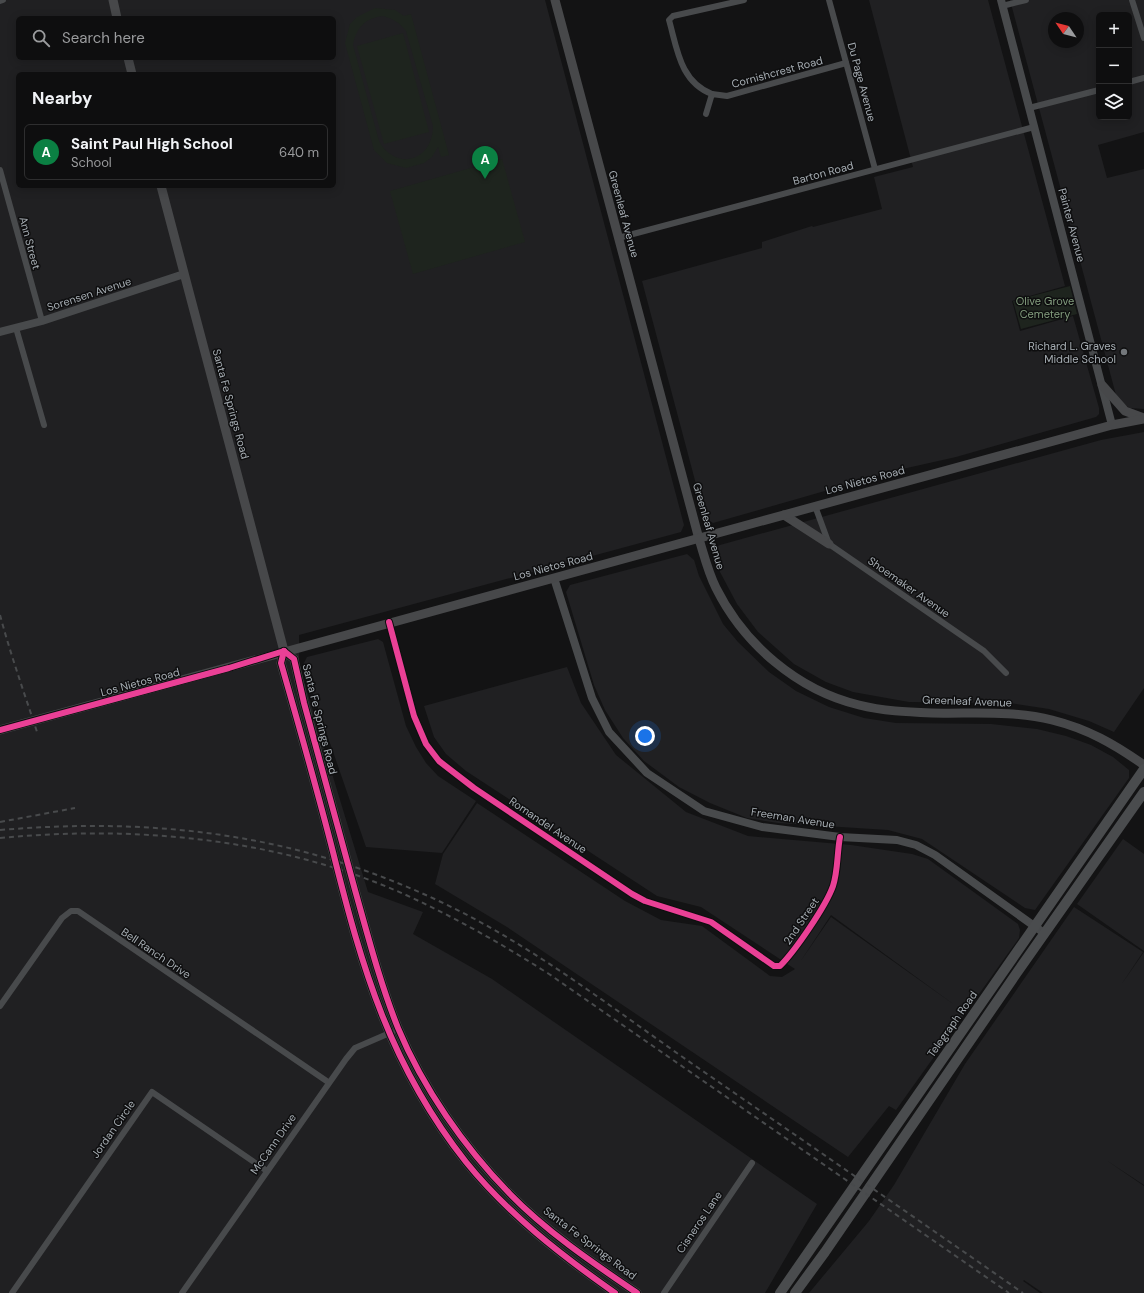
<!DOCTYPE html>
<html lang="en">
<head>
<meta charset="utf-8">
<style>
  body { margin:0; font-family:"DM Sans",sans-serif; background:#171718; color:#f1f3f6 }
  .controls { position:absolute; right:12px; top:12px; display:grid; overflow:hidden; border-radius:6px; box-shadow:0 2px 10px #0003 }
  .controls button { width:36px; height:36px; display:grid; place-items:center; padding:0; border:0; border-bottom:1px solid #2e2e2f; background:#0e0e0f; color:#f1f3f6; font:20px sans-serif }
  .compass { position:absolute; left:1048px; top:12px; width:36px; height:36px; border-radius:50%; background:#0e0e0f; box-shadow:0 2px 10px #0003; rotate:305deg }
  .you { position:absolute; left:645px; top:736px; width:14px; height:14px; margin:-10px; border:3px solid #fff; border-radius:50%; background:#1a73e8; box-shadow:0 0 0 6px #1a73e833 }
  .badge { display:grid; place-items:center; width:26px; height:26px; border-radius:50%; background:#0b8043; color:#fff; font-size:13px; font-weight:700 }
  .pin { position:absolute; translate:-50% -33px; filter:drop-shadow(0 1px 2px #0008) }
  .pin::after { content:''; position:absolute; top:21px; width:14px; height:12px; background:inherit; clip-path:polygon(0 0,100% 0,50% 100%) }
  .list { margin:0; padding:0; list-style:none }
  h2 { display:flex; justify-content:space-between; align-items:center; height:52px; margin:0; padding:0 16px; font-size:17px }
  h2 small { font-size:13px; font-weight:400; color:#9b9c9e }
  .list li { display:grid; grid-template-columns:26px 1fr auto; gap:12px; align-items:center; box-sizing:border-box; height:56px; margin:0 8px 8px; padding:0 8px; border:1px solid #2e2e2f; border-radius:6px }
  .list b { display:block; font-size:15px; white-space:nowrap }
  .list p { margin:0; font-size:13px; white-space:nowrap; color:#9b9c9e }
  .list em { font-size:13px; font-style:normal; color:#9b9c9e }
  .icon { flex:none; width:22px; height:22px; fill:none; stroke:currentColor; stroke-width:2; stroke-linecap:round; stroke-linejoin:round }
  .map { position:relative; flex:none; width:1144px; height:1293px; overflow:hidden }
  .search { position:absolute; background:#0e0e0f; box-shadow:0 2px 10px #0003; left:16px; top:16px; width:320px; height:44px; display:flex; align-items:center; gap:10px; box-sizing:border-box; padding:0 14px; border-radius:6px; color:#9b9c9e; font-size:15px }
  .panel { position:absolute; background:#0e0e0f; box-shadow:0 2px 10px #0003; left:16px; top:72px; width:320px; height:116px; border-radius:6px }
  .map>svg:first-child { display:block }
  .built { fill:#202022; fill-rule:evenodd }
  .green { fill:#1e241e; fill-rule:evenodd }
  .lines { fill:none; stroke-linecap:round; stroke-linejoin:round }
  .minor { stroke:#484a4c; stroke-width:6 }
  .tertiary { stroke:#484a4c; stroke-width:8 }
  .secondary { stroke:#47484a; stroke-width:9 }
  .primary { stroke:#4a4c4e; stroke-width:10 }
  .rail { stroke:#484a4c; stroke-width:2; stroke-dasharray:5 4; stroke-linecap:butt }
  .cycleway-casing { stroke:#0e0e0f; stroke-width:8 }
  .cycleway { stroke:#ea4096; stroke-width:6 }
  .poi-dot { fill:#73777b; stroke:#0e0e0f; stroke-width:1.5 }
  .labels { text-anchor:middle; stroke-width:3; stroke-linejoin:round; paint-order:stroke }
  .street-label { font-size:11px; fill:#a6adb3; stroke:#0e0e0f }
  .park-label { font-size:11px; fill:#839d7e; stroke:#0e0e0f }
  .poi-label { font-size:11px; fill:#a6adb3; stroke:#0e0e0f; text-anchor:end }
</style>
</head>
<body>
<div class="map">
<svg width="1144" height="1293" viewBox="0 0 1144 1293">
  <rect width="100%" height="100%" fill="#131314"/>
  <!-- built -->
  <g class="built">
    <path d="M0,0h545l139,525 -3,7 -382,103v30l69,227 55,20 -10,22 79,45 325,225 -52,89h-765zM18,18h316v40h-316zM18,74h316v112h-316z"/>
    <polygon points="869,0 988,0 1065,286 1012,301 1020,331 1073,316 1099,408 1099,414 1096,417 956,457 898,470 713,523 705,518 642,281 762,248 762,242 812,226 813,227 882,209 874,177 913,167"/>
    <path d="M1010,0h134v132l-46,13 9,33 37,-9v240l-14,-1 -9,-5 -5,-8zM1099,15h30v102h-30zM1054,18h24v24h-24z"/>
    <polygon points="1144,432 1144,688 1114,732 1089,721 1049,709 1010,703 909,702 853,692 826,682 794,664 758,632 737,604 720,572 714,552 716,547 720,545 1101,440"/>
    <polygon points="687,554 694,560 699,576 723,624 738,642 769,672 796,691 829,707 864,718 896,723 991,724 1037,729 1066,736 1091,745 1113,757 1129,770 1129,778 1035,910 1025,908 922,839 888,830 778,823 747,818 710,803 679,787 644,761 623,738 605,710 594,685 566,592 570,585"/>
    <polygon points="378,639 383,642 406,726 416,747 426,763 438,776 476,801 442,853 366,847 303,665 307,657"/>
    <path d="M567,667l14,36 35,52 70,57 62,24 103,9 61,9 16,5 90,65 2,6 -1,8 -123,172 -7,-4 -41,51 -341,-230 -72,-43 8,-30 34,-51 148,98 36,19 41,6 68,50 12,1 13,-8 -94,-62 -44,-11 -191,-125 -20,-17 -12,-17 -10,-31zM831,915l125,91 -125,-89 -31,45z"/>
    <polygon points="1123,839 1144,854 1144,951 1077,904"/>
    <polygon points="1074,907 1143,952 1121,985 1144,952 1144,1185 1106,1160 1144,1186 1144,1293 1043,1293 1024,1280 1023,1281 1040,1293 809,1293 869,1221 894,1185 965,1064"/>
  </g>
  <!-- green -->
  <g class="green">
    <path d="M375,8l20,2 9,6 7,-2 38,141 -8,2 -3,-10 -6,10 -8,6 -18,5 -19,-5 -13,-13 -29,-107 5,-19 7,-7zM383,16c10,3 16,6 23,15l27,95c0,35 -37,46 -54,15l-26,-96c3,-17 12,-27 30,-29z"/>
    <polygon points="403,33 429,132 384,144 357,46"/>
    <polygon points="502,159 525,242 413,274 390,191"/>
    <polygon points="1070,286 1077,314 1021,329 1013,301"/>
  </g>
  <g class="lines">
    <!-- minor -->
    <g class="minor">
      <polyline points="829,0 875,169"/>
      <polyline points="1132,0 1144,38"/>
      <polyline points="0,1 3,0"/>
      <polyline points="1002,6 1026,0"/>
      <polyline points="1129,82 1144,78"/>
      <path d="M712,94c-32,-12 -35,-46 -43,-74l4,-4 71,-16"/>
      <polyline points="1029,108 1099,90"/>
      <polyline points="706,114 712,94 727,96 846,63"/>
      <polyline points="0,170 42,321"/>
      <polyline points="618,238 1034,127"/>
      <polyline points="16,328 44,425"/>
      <polyline points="815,506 829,544 984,651 1006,673"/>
      <path d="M389,622l25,94 12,28 13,17 35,27 158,106 13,7 66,21 63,44h6c15,-15 46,-60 53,-80 5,-15 4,-33 7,-49"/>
      <polyline points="0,1006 62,918 71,911 78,911 328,1082"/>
      <polyline points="12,1293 152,1092 267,1171"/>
      <polyline points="182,1293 346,1059 355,1048 392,1032"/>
      <polyline points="664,1293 752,1163"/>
    </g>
    <!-- tertiary -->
    <g class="tertiary">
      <polyline points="1001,0 1112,425"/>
      <polyline points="0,332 42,321 184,274"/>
      <polyline points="554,578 592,698 609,732 647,773 704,811 762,827 840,837 897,840 916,845 935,855 1044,933"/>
    </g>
    <!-- secondary -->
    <g class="secondary">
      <polyline points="113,0 117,18"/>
      <path d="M555,0l144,539c5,16 9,33 17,49 28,56 81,102 143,117 24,6 48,7 73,8 39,1 81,-3 120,7 36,9 62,24 92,45"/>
      <polyline points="128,58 132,74"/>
      <path d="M161,186l123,465 -3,12c18,63 36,126 52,189 29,116 57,214 133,310 42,52 95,93 149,131"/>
      <polyline points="1102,385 1125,411 1144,418"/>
      <polyline points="784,515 829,544"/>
      <path d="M284,651l10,8 10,44c17,62 34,125 51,187 13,46 25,93 43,138 25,60 66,119 112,166 37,38 83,69 127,99"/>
      <polyline points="0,730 1112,425 1144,419"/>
    </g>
    <!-- primary -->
    <g class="primary">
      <polyline points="780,1293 1144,769"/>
      <polyline points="795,1293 825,1252 1016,974 1144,792"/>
    </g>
    <!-- rail -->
    <g class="rail">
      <path d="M0,615c11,41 25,80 38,120"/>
      <polyline points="0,822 75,808"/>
      <path d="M0,830c158,-13 297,4 441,72 91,43 171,106 253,163 110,76 220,152 329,228"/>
      <path d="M0,838c137,-13 279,0 406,57 50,23 96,49 143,79l460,319"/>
    </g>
    <!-- cycleway casing -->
    <g class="cycleway-casing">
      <g id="cycleway">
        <path d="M389,622l25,94 12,28 13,17 35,27 158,106 13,7 66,21 63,44h6c15,-15 46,-60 53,-80 5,-15 4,-33 7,-49"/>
        <path d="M284,651l10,8 10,44c17,62 34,125 51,187 13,46 25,93 43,138 25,60 66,119 112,166 37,38 83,69 127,99"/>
        <path d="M284,651l-3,12c18,63 36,126 52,189 29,116 57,214 133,310 42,52 95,93 149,131"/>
        <polyline points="0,730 229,668 284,651"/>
      </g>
    </g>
    <!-- cycleway -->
    <use href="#cycleway" class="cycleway"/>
  </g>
  <!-- markers -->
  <circle class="poi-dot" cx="1124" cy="352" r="4"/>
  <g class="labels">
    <!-- street labels -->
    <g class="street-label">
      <text transform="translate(777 72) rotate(-15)" y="4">Cornishcrest Road</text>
      <text transform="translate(862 82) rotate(75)" y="4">Du Page Avenue</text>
      <text transform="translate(823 173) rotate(-15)" y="4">Barton Road</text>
      <text transform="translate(624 214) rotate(75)" y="4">Greenleaf Avenue</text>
      <text transform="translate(1072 225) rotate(75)" y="4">Painter Avenue</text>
      <text transform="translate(30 243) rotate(75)" y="4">Ann Street</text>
      <text transform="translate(89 294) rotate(-18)" y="4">Sorensen Avenue</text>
      <text transform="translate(231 404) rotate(75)" y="4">Santa Fe Springs Road</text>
      <text transform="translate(865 480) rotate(-15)" y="4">Los Nietos Road</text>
      <text transform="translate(709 526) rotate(74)" y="4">Greenleaf Avenue</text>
      <text transform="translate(553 566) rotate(-15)" y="4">Los Nietos Road</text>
      <text transform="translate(909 587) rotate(35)" y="4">Shoemaker Avenue</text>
      <text transform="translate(140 682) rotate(-15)" y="4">Los Nietos Road</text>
      <text transform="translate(967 701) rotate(2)" y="4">Greenleaf Avenue</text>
      <text transform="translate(320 719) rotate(76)" y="4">Santa Fe Springs Road</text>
      <text transform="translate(793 818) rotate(9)" y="4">Freeman Avenue</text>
      <text transform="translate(548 825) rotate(34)" y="4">Romandel Avenue</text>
      <text transform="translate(801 921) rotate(-56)" y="4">2nd Street</text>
      <text transform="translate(156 953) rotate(34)" y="4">Bell Ranch Drive</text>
      <text transform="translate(952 1024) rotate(-55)" y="4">Telegraph Road</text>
      <text transform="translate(113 1129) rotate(-55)" y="4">Jordan Circle</text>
      <text transform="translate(273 1144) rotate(-55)" y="4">McCann Drive</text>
      <text transform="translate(699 1222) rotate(-56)" y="4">Cisneros Lane</text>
      <text transform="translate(590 1243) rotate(37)" y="4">Santa Fe Springs Road</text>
    </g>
    <!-- park labels -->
    <g class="park-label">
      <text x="1045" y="305">Olive Grove<tspan x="1045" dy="13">Cemetery</tspan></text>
    </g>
    <!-- poi labels -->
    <g class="poi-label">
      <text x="1116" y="350">Richard L. Graves<tspan x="1116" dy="13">Middle School</tspan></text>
    </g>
  </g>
</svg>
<div class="controls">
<button>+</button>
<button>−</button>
<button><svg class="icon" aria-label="layers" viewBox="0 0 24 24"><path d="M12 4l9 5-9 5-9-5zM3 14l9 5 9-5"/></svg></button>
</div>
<svg class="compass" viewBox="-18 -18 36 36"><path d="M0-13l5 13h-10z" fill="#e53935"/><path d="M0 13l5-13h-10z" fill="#9b9c9e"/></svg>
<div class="you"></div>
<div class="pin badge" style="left:485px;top:179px">A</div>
<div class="search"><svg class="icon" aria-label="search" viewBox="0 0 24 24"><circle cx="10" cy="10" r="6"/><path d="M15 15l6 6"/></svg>Search here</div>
<section class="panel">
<h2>Nearby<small></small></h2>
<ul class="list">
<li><span class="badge">A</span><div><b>Saint Paul High School</b><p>School</p></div><em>640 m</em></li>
</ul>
</section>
</div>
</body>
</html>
